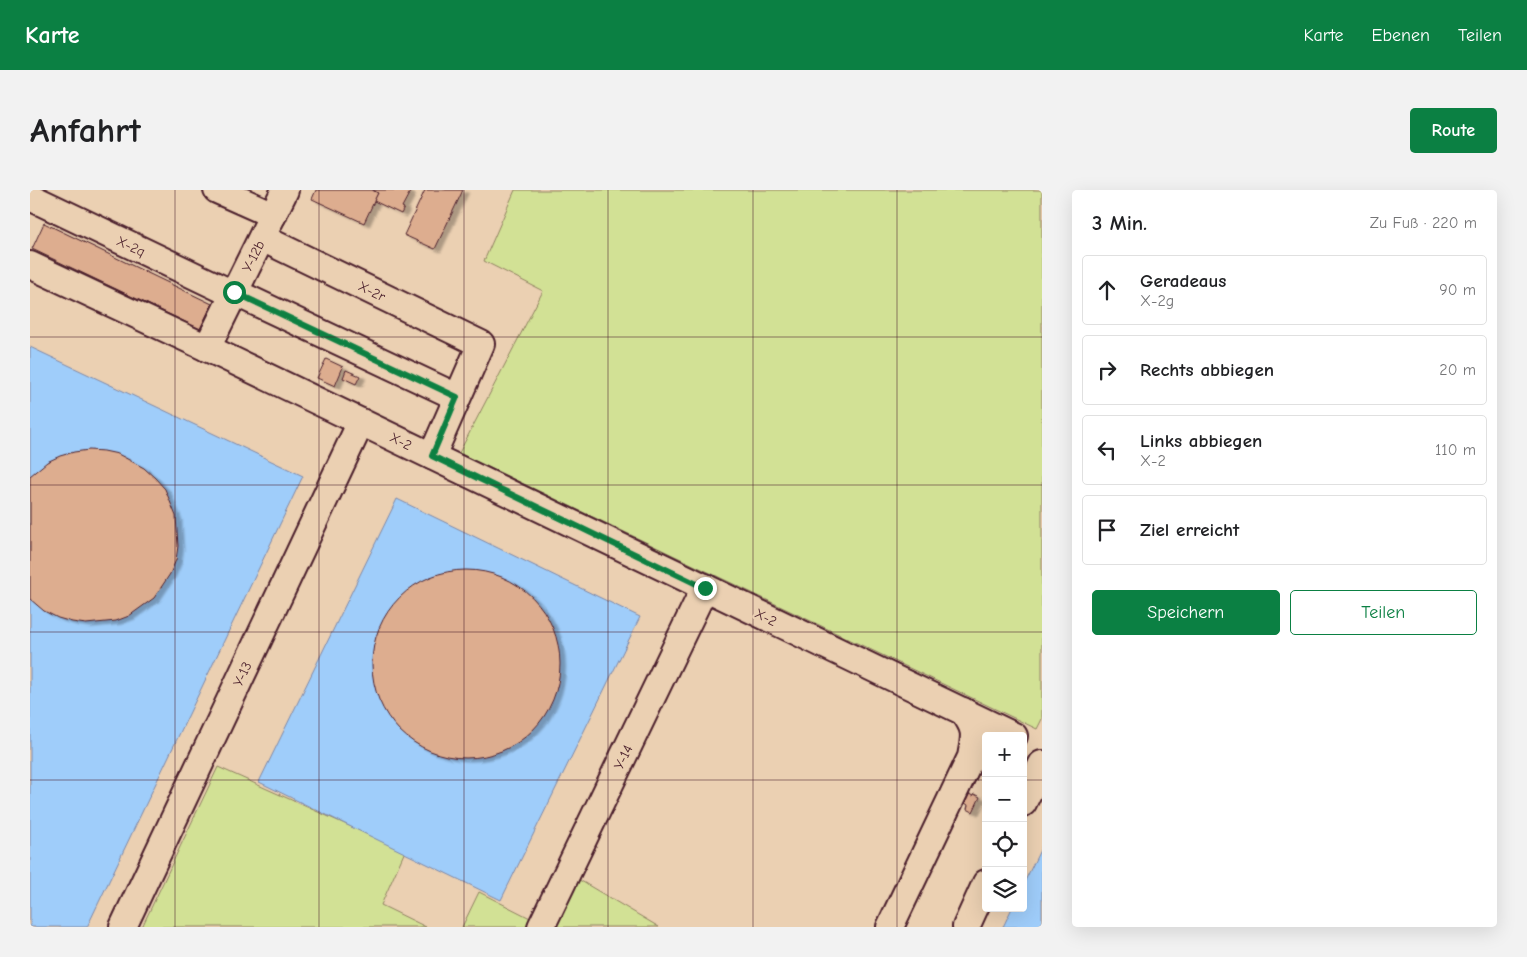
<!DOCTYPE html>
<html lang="de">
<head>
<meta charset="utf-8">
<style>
  body { margin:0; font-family:"Comic Neue",sans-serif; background:#f2f2f2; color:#202124 }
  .controls { position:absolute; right:15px; bottom:15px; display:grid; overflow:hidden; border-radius:5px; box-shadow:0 5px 20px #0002 }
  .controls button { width:45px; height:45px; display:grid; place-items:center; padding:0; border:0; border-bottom:1px solid #e0e0e0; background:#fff; color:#202124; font:25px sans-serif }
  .stop { position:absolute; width:15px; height:15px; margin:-11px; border:4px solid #0b8043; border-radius:50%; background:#fff }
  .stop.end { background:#0b8043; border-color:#fff; box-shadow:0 1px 5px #0008 }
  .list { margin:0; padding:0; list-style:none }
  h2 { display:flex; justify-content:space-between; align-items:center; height:65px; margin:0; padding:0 20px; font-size:21px }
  h2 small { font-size:16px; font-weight:400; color:#757577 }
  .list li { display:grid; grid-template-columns:32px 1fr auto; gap:15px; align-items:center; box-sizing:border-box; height:70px; margin:0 10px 10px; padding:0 10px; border:1px solid #e0e0e0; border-radius:5px }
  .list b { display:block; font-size:19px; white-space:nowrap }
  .list p { margin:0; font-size:16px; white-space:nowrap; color:#757577 }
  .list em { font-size:16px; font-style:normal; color:#757577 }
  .actions { display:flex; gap:10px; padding:15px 20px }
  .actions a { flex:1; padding:11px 0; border:1px solid #0b8043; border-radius:5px; text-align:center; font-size:18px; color:#0b8043 }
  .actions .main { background:#0b8043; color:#fff }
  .icon { flex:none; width:28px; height:28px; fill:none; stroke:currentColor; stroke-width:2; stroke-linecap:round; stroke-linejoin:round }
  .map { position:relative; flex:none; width:1012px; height:737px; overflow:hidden; border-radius:5px }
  header { display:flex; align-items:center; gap:30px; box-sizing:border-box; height:70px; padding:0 25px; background:#0b8043; color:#fff }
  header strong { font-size:24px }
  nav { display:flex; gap:28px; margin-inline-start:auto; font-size:18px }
  .intro { display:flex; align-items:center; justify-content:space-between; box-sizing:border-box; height:120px; padding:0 30px }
  h1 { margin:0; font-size:35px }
  .button { padding:12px 22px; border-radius:5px; background:#0b8043; color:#fff; font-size:18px; font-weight:700 }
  main { display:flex; gap:30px; padding:0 30px }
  aside { flex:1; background:#fff; border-radius:5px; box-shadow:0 5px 20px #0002 }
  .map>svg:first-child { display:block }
  .green { fill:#d2e195; stroke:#8e8060 }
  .water { fill:#9fcdfa; stroke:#7d87a7 }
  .building { fill:#ddad8f; stroke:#4a1f2b; filter:url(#shadow) }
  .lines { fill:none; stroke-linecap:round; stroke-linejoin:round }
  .minor-casing { stroke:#4a1f2b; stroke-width:30 }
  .minor { stroke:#ebd0b2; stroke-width:26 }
  .route { stroke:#0b8043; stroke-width:6 }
  .grid { fill:none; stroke:#4a1f2b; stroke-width:1; stroke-opacity:0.55 }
  .labels { text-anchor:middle; stroke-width:4.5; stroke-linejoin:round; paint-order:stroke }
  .street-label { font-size:14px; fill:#4a1f2b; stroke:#ebd0b2 }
</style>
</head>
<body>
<header>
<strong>Karte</strong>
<nav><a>Karte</a><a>Ebenen</a><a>Teilen</a></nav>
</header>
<div class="intro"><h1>Anfahrt</h1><a class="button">Route</a></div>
<main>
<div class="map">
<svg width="1012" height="737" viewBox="0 0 1012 737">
  <defs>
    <filter id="shadow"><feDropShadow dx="5.5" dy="3" stdDeviation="1" flood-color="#0004"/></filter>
  </defs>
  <rect width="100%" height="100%" fill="#ebd0b2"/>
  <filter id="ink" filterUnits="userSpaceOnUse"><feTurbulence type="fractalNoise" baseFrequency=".02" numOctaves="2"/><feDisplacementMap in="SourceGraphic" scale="10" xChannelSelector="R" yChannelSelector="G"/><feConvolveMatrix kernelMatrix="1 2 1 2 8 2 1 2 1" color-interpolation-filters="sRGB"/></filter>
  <g filter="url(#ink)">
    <!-- green -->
    <g class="green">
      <polygon points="485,0 1012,0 1012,529 1007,539 429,263 513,101 454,71"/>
      <polygon points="188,577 375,661 351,715 396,737 112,737"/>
      <polygon points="546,688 629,737 432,737 449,702 504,730"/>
    </g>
    <!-- water -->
    <g class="water">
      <polygon points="0,157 273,286 57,737 0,737"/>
      <polygon points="367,309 610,427 471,710 229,592"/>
      <polygon points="1012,656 1012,737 973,737 982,718 993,718 993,695"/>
    </g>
    <!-- building -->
    <g class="building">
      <polygon points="286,0 342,0 348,3 334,33 282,9"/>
      <polygon points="343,0 376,0 380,2 372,17 374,18 371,24 344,11 348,3"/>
      <polygon points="395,0 433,0 405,59 374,45"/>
      <polygon points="14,33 182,114 170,139 2,59"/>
      <polygon points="296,169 313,177 305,196 287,188"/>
      <polygon points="316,180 330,186 326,194 313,188"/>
      <polygon points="59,260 74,261 88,264 114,278 125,288 135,299 146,326 148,356 146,370 140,384 124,408 99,426 86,431 56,434 42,432 28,428 14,421 0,409 0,286 17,272 30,266 44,262"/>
      <circle cx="436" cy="474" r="94"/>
      <polygon points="939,604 943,606 944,604 950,607 943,622 937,619 938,615 935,613"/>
    </g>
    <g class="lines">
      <!-- minor casing -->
      <g class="minor-casing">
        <g id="minor">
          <polyline points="187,0 243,25"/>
          <polyline points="0,7 203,104"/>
          <polyline points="232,48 451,154 402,266"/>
          <polyline points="0,75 177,158 984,546"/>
          <polyline points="204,102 427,207"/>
          <polyline points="177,158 255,0"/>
          <polyline points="993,613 1012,574"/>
          <polyline points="93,737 331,232"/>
          <polyline points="511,737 675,397"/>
          <path d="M860,737l81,-170c4,-22 6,-27 -8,-46"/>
          <polyline points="936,737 956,693"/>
        </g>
      </g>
      <!-- minor -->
      <use href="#minor" class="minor"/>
    </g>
  </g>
  <g class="lines" filter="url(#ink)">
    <!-- route -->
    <polyline class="route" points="204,102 427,207 402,266 675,398"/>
  </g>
  <!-- grid -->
  <path class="grid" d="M145,0v737M289,0v737M434,0v737M578,0v737M723,0v737M867,0v737M0,147h1012M0,295h1012M0,442h1012M0,590h956M993,590h19"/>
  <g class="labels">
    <!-- street labels -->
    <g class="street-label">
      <text transform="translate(101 56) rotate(25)" y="5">X-2q</text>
      <text transform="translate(223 66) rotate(-63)" y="5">Y-12b</text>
      <text transform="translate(342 101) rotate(26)" y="5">X-2r</text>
      <text transform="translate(371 251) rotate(26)" y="5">X-2</text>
      <text transform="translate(736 427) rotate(26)" y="5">X-2</text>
      <text transform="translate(212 484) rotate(-65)" y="5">Y-13</text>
      <text transform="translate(593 567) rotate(-64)" y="5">Y-14</text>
    </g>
  </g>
</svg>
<div class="controls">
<button>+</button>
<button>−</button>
<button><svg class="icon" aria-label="locate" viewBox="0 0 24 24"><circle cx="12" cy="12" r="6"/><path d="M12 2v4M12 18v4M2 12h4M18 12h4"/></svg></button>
<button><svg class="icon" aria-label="layers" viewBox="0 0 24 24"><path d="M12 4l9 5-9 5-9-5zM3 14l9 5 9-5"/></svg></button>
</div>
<div class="stop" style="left:204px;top:102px"></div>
<div class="stop end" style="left:675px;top:398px"></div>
</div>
<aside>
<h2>3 Min.<small>Zu Fuß · 220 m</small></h2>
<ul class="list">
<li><svg class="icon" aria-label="ahead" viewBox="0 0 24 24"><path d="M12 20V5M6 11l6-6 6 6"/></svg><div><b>Geradeaus</b><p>X-2g</p></div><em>90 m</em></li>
<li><svg class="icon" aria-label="right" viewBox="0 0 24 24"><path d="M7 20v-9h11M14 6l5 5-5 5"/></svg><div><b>Rechts abbiegen</b></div><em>20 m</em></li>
<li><svg class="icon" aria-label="left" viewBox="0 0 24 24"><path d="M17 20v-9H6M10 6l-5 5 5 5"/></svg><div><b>Links abbiegen</b><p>X-2</p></div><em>110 m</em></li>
<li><svg class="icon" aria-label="arrive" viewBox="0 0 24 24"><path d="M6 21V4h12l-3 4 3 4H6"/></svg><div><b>Ziel erreicht</b></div></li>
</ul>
<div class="actions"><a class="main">Speichern</a><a>Teilen</a></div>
</aside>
</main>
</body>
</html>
